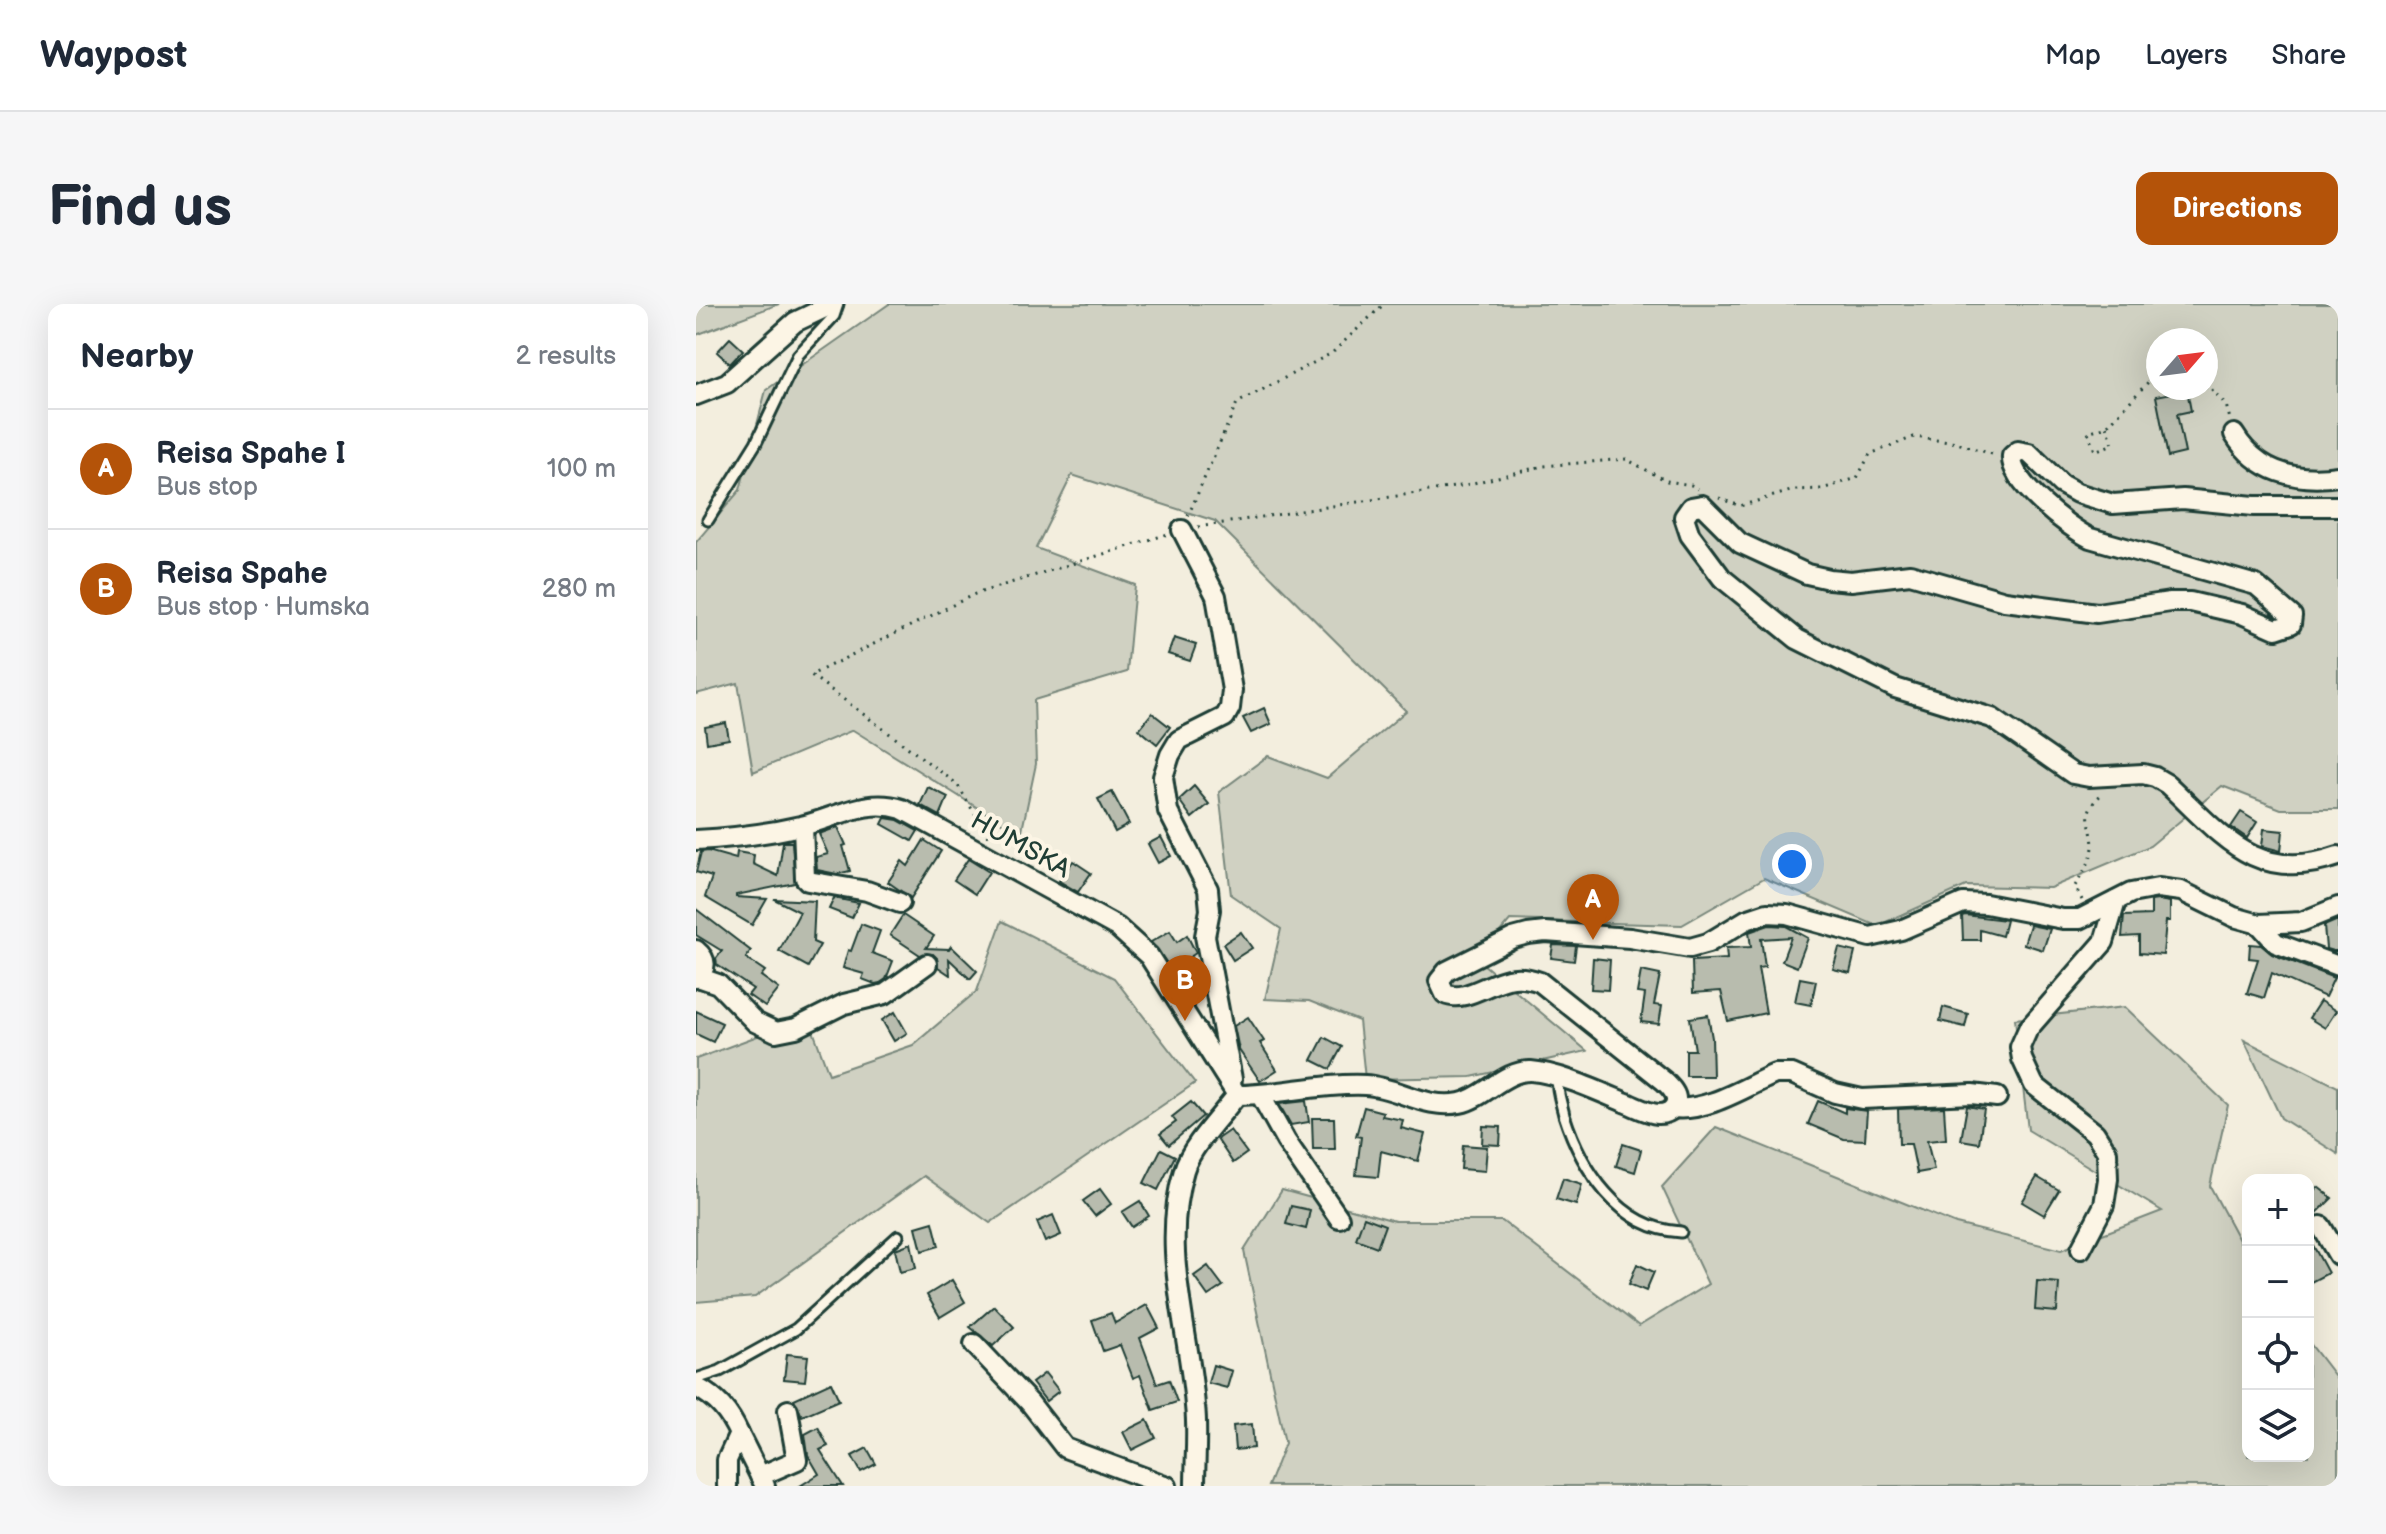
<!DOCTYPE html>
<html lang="en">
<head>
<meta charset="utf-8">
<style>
  body { margin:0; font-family:"Balsamiq Sans",sans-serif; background:#f6f6f7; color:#1f2937 }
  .controls { position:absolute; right:24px; bottom:24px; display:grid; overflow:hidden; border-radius:16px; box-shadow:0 8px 32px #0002 }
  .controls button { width:72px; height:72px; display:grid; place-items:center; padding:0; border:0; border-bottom:2px solid #e0e1e3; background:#fff; color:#1f2937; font:40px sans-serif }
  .compass { position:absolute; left:1450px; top:24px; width:72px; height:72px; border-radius:50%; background:#fff; box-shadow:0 8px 32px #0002; rotate:62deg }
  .you { position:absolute; left:1096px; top:560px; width:28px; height:28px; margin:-20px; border:6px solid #fff; border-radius:50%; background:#1a73e8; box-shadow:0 0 0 12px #1a73e833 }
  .badge { display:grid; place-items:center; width:52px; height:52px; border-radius:50%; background:#b45309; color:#fff; font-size:26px; font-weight:700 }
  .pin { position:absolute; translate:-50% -66px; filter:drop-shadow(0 2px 4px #0008) }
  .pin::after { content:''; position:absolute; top:42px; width:28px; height:24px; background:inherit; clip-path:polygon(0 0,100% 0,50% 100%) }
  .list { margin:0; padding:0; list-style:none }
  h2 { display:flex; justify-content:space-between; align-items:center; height:104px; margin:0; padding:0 32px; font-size:34px }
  h2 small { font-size:26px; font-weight:400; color:#747a83 }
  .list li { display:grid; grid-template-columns:52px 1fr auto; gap:24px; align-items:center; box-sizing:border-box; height:120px; padding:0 32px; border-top:2px solid #e0e1e3 }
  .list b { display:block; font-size:30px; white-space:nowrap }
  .list p { margin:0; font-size:26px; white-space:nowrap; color:#747a83 }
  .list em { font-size:26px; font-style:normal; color:#747a83 }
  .icon { flex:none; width:44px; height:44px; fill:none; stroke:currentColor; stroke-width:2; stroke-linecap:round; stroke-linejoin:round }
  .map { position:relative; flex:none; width:1642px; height:1182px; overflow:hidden; border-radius:16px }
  header { display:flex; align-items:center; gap:48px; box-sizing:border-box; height:112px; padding:0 40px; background:#fff; border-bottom:2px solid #e0e1e3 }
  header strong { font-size:38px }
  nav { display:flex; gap:44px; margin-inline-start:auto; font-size:28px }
  .intro { display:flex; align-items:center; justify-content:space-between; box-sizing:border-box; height:192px; padding:0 48px }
  h1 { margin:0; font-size:56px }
  .button { padding:20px 36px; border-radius:16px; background:#b45309; color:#fff; font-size:28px; font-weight:700 }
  main { display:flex; gap:48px; padding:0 48px }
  aside { flex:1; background:#fff; border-radius:16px; box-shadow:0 8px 32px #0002 }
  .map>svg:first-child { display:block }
  .green { fill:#d0d1c2; stroke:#78877b; stroke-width:2; fill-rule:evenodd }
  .building { fill:#b8bcae; stroke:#1f3d34; stroke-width:2 }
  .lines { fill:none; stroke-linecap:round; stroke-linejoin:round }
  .lane-casing { stroke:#1f3d34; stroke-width:15 }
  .street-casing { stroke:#1f3d34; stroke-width:24 }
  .path { stroke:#1f3d34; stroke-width:3; stroke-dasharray:2 6; stroke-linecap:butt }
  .lane { stroke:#fcf5e5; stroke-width:9 }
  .street { stroke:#fcf5e5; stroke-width:18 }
  .labels { text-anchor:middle; stroke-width:8; stroke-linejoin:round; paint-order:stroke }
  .street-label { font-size:26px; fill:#1f3d34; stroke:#fcf5e5 }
</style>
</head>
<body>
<header>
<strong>Waypost</strong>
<nav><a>Map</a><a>Layers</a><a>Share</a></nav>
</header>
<div class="intro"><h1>Find us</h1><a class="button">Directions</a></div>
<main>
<aside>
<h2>Nearby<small>2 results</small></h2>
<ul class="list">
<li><span class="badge">A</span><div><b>Reisa Spahe I</b><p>Bus stop</p></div><em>100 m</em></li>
<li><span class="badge">B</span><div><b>Reisa Spahe</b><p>Bus stop · Humska</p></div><em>280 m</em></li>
</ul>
</aside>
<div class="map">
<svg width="1642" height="1182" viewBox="0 0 1642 1182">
  <rect width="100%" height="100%" fill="#f3eede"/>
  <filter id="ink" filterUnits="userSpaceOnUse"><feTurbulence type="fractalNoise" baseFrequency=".0125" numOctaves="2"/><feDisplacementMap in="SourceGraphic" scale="16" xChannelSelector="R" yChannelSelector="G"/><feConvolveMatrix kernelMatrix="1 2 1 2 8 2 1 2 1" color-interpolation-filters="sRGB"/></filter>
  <g filter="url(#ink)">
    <!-- green -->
    <g class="green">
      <polygon points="0,0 83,0 0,31"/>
      <path d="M193,0h1449v505h-57l-59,-23 -72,60 -100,42 -84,-2 -89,40 -113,-48 -82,47 -172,-5 -33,39 110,92 -116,26 -106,2 -6,-58 -50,-20 -44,-2 16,-70 -50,-34 -12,-103 49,-36 59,22 79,-67 -191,-190 -143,-46 -36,73 99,37 -8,87 -93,28 2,64 -15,71 -168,-105 -100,42 -15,-89 -42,11v-152l44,-52 26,-100zM1462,36h48v48h-48z"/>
      <polygon points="306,617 418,674 499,779 294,919 228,872 59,993 0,998 0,755 112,713 133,770 217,741 281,687"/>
      <polygon points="1429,703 1532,801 1514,882 1552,953 1552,1152 1612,1152 1612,1037 1642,1076 1642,1182 572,1182 589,1139 548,947 586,886 699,917 806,917 943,1022 1012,980 966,883 1020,823 1260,920 1365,946 1466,907 1332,826 1319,715"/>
      <polygon points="1548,736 1642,783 1642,850 1585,814"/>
    </g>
    <!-- building -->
    <g class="building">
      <polygon points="34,34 47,46 34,60 21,48"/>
      <polygon points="1491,86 1495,107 1481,110 1489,149 1472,153 1460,92"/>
      <polygon points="478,334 500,341 494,357 472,350"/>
      <polygon points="568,404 575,420 555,429 547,414"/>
      <polygon points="456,409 474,423 461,440 443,425"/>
      <polygon points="30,419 33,435 11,439 9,423"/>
      <polygon points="498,482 513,500 496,514 483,496"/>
      <polygon points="232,483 252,493 244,512 224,501"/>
      <polygon points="416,488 433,520 419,528 402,495"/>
      <polygon points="1545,508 1561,518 1551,534 1535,523"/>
      <polygon points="189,514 202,516 222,527 216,537 186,520"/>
      <polygon points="142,523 150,541 147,542 154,567 141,570 121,566 120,553 132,550 123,530"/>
      <polygon points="1568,525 1587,527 1585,547 1566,542"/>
      <polygon points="465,533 475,552 462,559 452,540"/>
      <polygon points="228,536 245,547 215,594 192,578 206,557 212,562"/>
      <polygon points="87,538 96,538 99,579 40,591 40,593 71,595 56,621 9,593 16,573 0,568 5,548 12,547 40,555 41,548 58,551 57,560 82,572"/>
      <polygon points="272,555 293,568 279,590 258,576"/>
      <polygon points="377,557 395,569 382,588 363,577"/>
      <polygon points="138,594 163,599 156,614 133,605"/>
      <polygon points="78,595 119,597 117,638 124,641 112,663 83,647 104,608"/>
      <polygon points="1462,596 1474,598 1474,617 1470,617 1467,651 1443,649 1443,632 1426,633 1428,612 1455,611 1455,597"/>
      <polygon points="0,605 55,647 50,654 69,667 65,672 83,685 69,703 52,691 57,685 21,661 20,655 26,647 0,631"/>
      <polygon points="207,611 238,632 230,644 253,645 255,642 281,667 274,675 253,655 254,671 242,663 241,654 237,650 224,651 194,631"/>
      <polygon points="1269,611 1310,616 1306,632 1284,626 1284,636 1267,636 1266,612"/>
      <polygon points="1642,616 1642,647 1637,647 1630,645 1628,622"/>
      <polygon points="165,620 184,627 176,649 197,657 190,675 184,679 179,680 166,675 168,670 147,664 152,646 155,647"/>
      <polygon points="1073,621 1090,622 1112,634 1101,663 1086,657 1095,633 1065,635 1069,663 1062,664 1070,709 1032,717 1025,687 997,689 996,657 1031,655 1030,644 1055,643 1053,628"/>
      <polygon points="1334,621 1354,625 1347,646 1328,640"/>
      <polygon points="474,627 481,638 491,631 500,649 475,665 455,638"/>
      <polygon points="545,628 556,644 537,656 527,640"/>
      <polygon points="1554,640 1565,641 1576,650 1638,674 1629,693 1576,669 1568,694 1551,689 1562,655 1553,654"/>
      <polygon points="857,641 880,642 878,657 855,654"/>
      <polygon points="1143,644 1159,648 1154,669 1137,665"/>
      <polygon points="897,654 914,656 912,686 895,685"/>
      <polygon points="945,667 964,671 958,701 966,702 963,720 945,718 949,690 941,689"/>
      <polygon points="1104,674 1120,677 1115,701 1099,698"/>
      <polygon points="1624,697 1640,707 1629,724 1613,714"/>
      <polygon points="1247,703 1272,710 1269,723 1244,717"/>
      <polygon points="0,707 26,719 17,738 0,730"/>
      <polygon points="199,708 211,729 198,737 186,716"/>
      <polygon points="1012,711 1016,734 1017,772 990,772 990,746 999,746 994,714"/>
      <polygon points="552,713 568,737 564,739 581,766 564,777 543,746 538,722"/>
      <polygon points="628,733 646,743 634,765 616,756"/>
      <polygon points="610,797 613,818 595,821 583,800"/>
      <polygon points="1122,797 1149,809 1149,804 1171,807 1169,836 1148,835 1112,820"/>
      <polygon points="495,798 507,812 473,841 464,830 480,818 476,813"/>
      <polygon points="1271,802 1288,805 1283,839 1265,836"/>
      <polygon points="668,803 687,808 686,812 707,816 705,824 729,830 722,857 685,847 682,873 660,871 665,833 660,832"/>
      <polygon points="1248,803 1250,835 1231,837 1238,866 1221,869 1215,840 1203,840 1202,805"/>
      <polygon points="616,814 638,814 639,845 617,845"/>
      <polygon points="787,822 805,823 804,841 786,840"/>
      <polygon points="534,826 551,849 537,859 521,835"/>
      <polygon points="927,840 945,846 939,868 920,862"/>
      <polygon points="767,841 791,843 789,867 765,865"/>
      <polygon points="465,845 479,852 462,886 448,879"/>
      <polygon points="1341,873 1363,886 1348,911 1326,898"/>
      <polygon points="867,874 886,880 880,901 860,895"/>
      <polygon points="1622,883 1636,894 1615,915 1612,923 1612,896"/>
      <polygon points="404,885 415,900 399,912 387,897"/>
      <polygon points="444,897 453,912 436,923 426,908"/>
      <polygon points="595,902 614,906 610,925 590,920"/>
      <polygon points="357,911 365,931 349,938 341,918"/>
      <polygon points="668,913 689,921 681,943 660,935"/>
      <polygon points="237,918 243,942 226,947 220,923"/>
      <polygon points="1612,932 1632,969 1615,978 1612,972"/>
      <polygon points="215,939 220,964 204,968 199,945"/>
      <polygon points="941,960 958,968 950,987 933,980"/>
      <polygon points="512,962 527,982 512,992 498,972"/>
      <polygon points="256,976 269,998 244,1013 231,991"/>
      <polygon points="1341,977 1363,979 1361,1008 1339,1006"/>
      <polygon points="451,1001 463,1024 444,1034 461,1080 473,1076 481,1098 457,1106 444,1071 437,1074 424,1041 407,1047 396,1016 415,1009 419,1019"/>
      <polygon points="298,1002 318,1023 297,1042 274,1023"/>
      <polygon points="91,1050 112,1052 109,1077 88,1075"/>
      <polygon points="517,1061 536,1067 531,1084 512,1079"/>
      <polygon points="349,1069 363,1087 350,1097 336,1079"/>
      <polygon points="135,1078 143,1096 106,1112 98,1095"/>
      <polygon points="451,1116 460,1134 436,1146 427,1128"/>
      <polygon points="556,1120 558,1144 539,1146 537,1122"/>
      <polygon points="122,1123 132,1142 124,1146 147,1182 104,1182 123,1170 112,1151 109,1130"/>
      <polygon points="171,1144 180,1160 165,1168 156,1152"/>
    </g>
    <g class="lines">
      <!-- lane casing -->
      <g class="lane-casing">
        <g id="lane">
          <polyline points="12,216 60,139 102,51 138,12 142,0"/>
          <path d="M861,774c0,13 4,24 7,37 17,53 55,114 117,117"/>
          <polyline points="0,1075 24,1067 100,1025 202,932"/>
        </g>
      </g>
      <!-- street casing -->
      <g class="street-casing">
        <g id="street">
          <polyline points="0,91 31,79 99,18 137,0"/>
          <path d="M1538,130c23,38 62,48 104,42"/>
          <path d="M1642,202h-84l-71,-7 -70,5 -36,-11 -16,-9 -32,-31 -11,-2 -6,5c-3,26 56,71 78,82l166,47 36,31 -1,8 -15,5 -34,-15 -52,-12h-20l-73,11 -92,-12 -95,-27 -59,7 -22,-2 -22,-5 -67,-31 -38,-38 -11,2 -7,10 6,18 32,43 75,61 98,49 97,30 81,56 16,3 54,-3 12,3 12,7c55,51 89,101 171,72"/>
          <polyline points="486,226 520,292 536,386 534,404 529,413 483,436 474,451 467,473 472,507 512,585 514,606 509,632 536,775"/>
          <polyline points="107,522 109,574 112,577 171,587 204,599"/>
          <path d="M0,536c36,-2 70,-6 105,-14 35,-8 65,-29 101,-17l215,118 32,29 88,139"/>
          <polyline points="1563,620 1580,639 1642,662"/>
          <path d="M0,646c11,9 12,19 0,28"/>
          <polyline points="2,673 22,680 59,718 80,728 100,724 148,700 189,690 231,660"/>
          <path d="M541,791c42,0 85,-12 128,-10 33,2 61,25 95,18 25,-5 44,-33 71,-32 28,2 67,20 93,31 11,4 23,11 34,12 9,0 17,-4 18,-13 1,-8 -6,-14 -12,-20l-124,-99c-11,-4 -21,-6 -32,-3 -20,4 -44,24 -63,15l-6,-13 8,-10 66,-33 15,-4 17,-2 85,6 60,10 18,-5 38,-23 21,-7 20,1 83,23 31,-7 62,-27 23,1 77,15h17l51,-26 27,-5 23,3 53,26 25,7 42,-2 37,-15"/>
          <polyline points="565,792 590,837 643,914"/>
          <path d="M978,804c33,4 71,-21 101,-34h17l43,19 27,6 110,-5 25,3"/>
          <polyline points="1625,922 1642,951"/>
          <polyline points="1385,945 1408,901 1412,875 1411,848 1399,829 1338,781 1326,755 1324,743 1332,725 1408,638 1420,597"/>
          <polyline points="278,1040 334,1099 369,1144 471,1182"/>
          <path d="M0,1083c21,11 33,25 43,47l-12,26v26"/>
          <polyline points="43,1130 69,1182"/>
          <polyline points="64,1172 101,1156 92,1106"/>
          <path d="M499,1182c0,-26 3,-54 0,-80 -6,-79 -35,-157 -11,-236 7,-24 37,-54 53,-75"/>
        </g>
      </g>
      <!-- path -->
      <g class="path">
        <polyline points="1510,79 1530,101 1534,115"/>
        <polyline points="1411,122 1417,140 1399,147 1392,128 1411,122 1455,75 1462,72"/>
        <polyline points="1023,194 1044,202 1098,186 1126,185 1161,174 1174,150 1218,133 1261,139 1299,151"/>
        <polyline points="492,212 541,99 636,49 688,0"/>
        <polyline points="502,223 765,182 847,162 930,155 971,177 995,181 1002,185"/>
        <polyline points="292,532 261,480 115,371 279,290 472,230"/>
        <path d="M1386,596l-7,-14c7,-12 18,-26 18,-41 -2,-26 -13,-32 10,-52"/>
      </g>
      <!-- lane -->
      <use href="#lane" class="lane"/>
      <!-- street -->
      <use href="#street" class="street"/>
    </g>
  </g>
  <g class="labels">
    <!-- street labels -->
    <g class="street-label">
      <text transform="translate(325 540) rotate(29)" y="9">HUMSKA</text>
    </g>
  </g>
</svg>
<div class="controls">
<button>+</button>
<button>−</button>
<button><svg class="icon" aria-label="locate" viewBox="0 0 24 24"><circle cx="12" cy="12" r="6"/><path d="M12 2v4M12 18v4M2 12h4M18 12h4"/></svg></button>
<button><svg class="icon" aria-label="layers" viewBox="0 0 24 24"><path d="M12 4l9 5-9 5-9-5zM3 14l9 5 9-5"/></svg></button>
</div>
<svg class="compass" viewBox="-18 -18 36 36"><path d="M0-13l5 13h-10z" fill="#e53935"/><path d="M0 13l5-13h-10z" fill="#747a83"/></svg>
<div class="you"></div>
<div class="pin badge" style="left:897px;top:636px">A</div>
<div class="pin badge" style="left:489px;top:717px">B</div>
</div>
</main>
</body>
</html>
